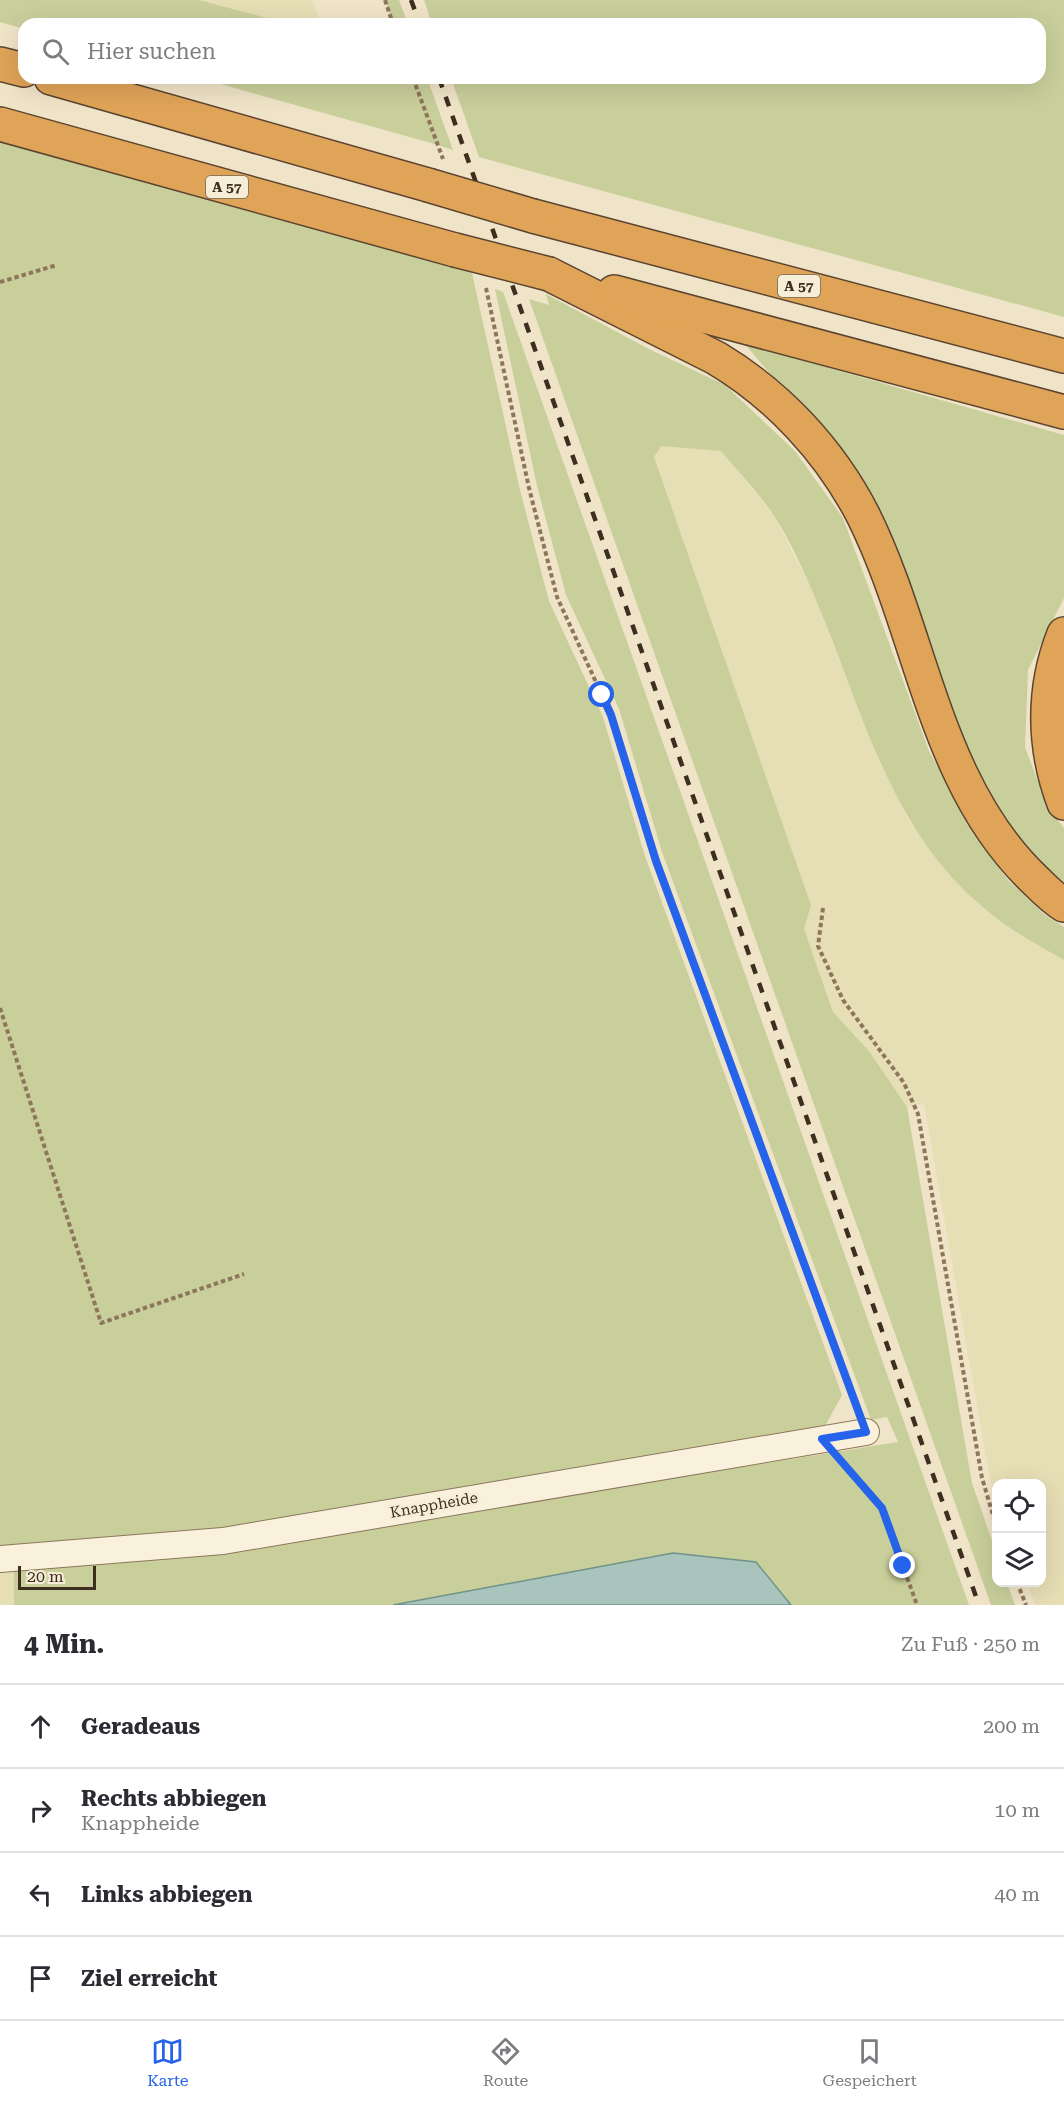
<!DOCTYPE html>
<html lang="de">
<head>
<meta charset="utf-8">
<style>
  body { margin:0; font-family:"Roboto Serif",serif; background:#f2f2f3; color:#2b2b33 }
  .controls { position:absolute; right:18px; bottom:18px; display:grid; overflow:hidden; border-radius:12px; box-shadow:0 6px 24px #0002 }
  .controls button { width:54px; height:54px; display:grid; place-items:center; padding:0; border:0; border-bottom:2px solid #e1e1e2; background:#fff; color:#2b2b33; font:30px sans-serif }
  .scale { position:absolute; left:18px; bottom:15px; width:78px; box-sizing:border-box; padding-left:6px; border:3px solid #3d2e20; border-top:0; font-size:16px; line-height:21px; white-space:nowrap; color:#3d2e20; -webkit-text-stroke:4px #f7eed8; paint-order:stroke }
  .stop { position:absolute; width:18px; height:18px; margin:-14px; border:4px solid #2563eb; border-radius:50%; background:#fff }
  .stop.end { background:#2563eb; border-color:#fff; box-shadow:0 2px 6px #0008 }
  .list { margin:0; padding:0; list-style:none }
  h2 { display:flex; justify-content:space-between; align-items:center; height:78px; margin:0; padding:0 24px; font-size:26px }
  h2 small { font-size:20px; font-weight:400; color:#7c7c81 }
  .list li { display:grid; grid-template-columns:39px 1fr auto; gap:18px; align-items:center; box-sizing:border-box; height:84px; padding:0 24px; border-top:2px solid #e1e1e2 }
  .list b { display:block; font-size:22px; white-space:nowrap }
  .list p { margin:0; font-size:20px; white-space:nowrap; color:#7c7c81 }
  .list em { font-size:20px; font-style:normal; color:#7c7c81 }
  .icon { flex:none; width:33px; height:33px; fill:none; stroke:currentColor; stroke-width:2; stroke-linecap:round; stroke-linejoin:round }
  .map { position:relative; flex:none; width:1064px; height:1605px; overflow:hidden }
  .search { position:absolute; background:#fff; box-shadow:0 6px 24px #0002; left:18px; right:18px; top:18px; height:66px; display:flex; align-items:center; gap:15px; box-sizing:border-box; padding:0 21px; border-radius:18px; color:#7c7c81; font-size:22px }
  .sheet { height:414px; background:#fff }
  nav { display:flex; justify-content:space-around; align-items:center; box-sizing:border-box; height:84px; border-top:2px solid #e1e1e2; background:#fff; font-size:16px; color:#7c7c81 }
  nav a { display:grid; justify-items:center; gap:3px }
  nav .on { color:#2563eb }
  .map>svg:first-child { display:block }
  .farmland { fill:#e6deb5 }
  .green { fill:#c9cf9b }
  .water { fill:#a9c4bc; stroke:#6f938a; stroke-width:1.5 }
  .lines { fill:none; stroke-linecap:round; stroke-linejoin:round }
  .minor-casing { stroke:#8d765c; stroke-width:28 }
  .motorway-casing { stroke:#5b4430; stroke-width:36 }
  .path { stroke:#8d765c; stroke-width:4; stroke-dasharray:4.5 3; stroke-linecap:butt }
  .minor { stroke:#faf1dc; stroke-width:26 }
  .motorway { stroke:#e0a458; stroke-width:33 }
  .rail { stroke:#3d2e20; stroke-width:4.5; stroke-dasharray:10 10; stroke-linecap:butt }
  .motorway-bridge-casing { stroke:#5b4430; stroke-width:36; stroke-linecap:butt }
  .motorway-bridge { stroke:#e0a458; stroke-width:33 }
  .route { stroke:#2563eb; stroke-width:8 }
  .labels { text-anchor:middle; stroke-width:6; stroke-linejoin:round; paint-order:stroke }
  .shield { fill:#f7eed8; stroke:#756857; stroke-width:1.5 }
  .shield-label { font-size:14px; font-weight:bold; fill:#3d2e20 }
  .street-label { font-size:15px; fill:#3d2e20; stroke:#f7eed8 }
</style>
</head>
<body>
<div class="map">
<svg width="1064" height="1605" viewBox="0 0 1064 1605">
  <rect width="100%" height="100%" fill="#f0e4c8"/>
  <!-- farmland -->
  <g class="farmland">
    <polygon points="199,0 312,0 321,24 290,24"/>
    <polygon points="661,445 721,451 773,514 810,585 882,768 909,821 1034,943 1064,960 1064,1605 1035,1605 1027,1583 1042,1582 1042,1484 996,1484 996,1498 990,1479 924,1104 907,1107 869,1051 833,1012 804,929 811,905 654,457"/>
    <polygon points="14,1569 14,1605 0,1605 0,1570"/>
  </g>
  <!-- green -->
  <g class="green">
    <polygon points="0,0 199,0 290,24 24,24 24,29 0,22"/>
    <polygon points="385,0 399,0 408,24 393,24"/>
    <polygon points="424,0 1064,0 1064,317 479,157 451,78 1040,78 1040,24 432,24"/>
    <polygon points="199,78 427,78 453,150 438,145"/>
    <polygon points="0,137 472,273 520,490 549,601 603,717 645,856 842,1395 823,1430 222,1532 0,1551"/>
    <polygon points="495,289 503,292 969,1605 791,1605 756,1562 673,1553 393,1605 14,1605 14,1569 223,1550 898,1442 887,1417 871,1420 662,852 619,709 566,595 537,486"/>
    <path d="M546,294l103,55 76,36 70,66 48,67 86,233 50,90 29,39 37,35 19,12v33c-27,-15 -56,-31 -80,-52 -83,-69 -114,-169 -151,-266 -17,-42 -35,-90 -60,-128 -15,-22 -35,-42 -52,-63l-60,-5 -7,11 157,448 -7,24 29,83 36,39 38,56 65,376 24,69v30l11,1 8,22h-24l-462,-1306 20,6z"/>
    <polygon points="745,344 1064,435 1064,598 1028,670 1025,747 1048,808 1064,828 1064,887 999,828 791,399"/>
  </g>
  <!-- water -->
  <polygon class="water" points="673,1553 756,1562 791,1605 393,1605"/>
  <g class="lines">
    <!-- minor casing -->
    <g class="minor-casing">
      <polyline id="minor" points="0,1559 223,1541 866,1432"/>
    </g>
    <!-- motorway casing -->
    <g class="motorway-casing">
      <g id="motorway">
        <polyline points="0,64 24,70"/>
        <polyline points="51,78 428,185"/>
        <polyline points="0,124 455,250"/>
        <polyline points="533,216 1064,356"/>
        <path d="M549,274l167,84c62,37 114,93 147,157 60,120 71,271 174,367 8,8 17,17 27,23"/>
        <polyline points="614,292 1064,412"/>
        <path d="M1064,634c-22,55 -21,114 0,169"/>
      </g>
    </g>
    <!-- path -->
    <g class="path">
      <polyline points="385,0 393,24"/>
      <polyline points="413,78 443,159"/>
      <polyline points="0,282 57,265"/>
      <polyline points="486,288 529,488 557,597 611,715 656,861 858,1409"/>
      <polyline points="823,908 818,946 843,1000 904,1083 918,1114 982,1478 996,1525"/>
      <polyline points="0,1008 101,1323 244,1274"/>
      <polyline points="842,1462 882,1508 917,1605"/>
      <polyline points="1017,1582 1026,1605"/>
    </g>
    <!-- minor -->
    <use href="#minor" class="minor"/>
    <!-- motorway -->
    <use href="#motorway" class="motorway"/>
    <!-- rail -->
    <g class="rail">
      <polyline points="411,0 420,24"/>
      <polyline points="439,78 979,1605"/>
    </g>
    <!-- motorway-bridge casing -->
    <g class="motorway-bridge-casing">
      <g id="motorway-bridge">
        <polyline points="428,185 533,216"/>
        <polyline points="455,250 549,274"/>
      </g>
    </g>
    <!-- motorway-bridge -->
    <use href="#motorway-bridge" class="motorway-bridge"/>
  </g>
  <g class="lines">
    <!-- route -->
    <polyline class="route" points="602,695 611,715 656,861 866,1432 822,1439 882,1508 903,1566"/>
  </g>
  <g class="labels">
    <!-- shield labels -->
    <g class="shield">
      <rect x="206" y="176" width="42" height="22" rx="4.5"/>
      <rect x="778" y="275" width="42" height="22" rx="4.5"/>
    </g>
    <g class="shield-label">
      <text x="227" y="192">A 57</text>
      <text x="799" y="291">A 57</text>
    </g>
    <!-- street labels -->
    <g class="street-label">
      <text transform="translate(434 1505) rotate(-10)" y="5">Knappheide</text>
    </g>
  </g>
</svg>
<div class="controls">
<button><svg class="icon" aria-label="locate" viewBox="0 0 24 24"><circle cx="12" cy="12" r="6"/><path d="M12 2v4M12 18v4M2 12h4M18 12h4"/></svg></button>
<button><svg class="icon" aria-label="layers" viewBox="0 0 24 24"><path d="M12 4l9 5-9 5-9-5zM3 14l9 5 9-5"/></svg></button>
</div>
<div class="scale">20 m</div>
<div class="stop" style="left:602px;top:695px"></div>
<div class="stop end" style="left:903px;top:1566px"></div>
<div class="search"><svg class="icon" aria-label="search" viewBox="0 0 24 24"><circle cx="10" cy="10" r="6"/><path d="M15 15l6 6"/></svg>Hier suchen</div>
</div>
<section class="sheet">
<h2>4 Min.<small>Zu Fuß · 250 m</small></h2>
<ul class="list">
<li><svg class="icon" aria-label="ahead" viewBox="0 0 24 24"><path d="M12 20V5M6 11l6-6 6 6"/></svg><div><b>Geradeaus</b></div><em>200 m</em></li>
<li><svg class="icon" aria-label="right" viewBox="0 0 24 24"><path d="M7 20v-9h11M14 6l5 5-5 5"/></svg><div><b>Rechts abbiegen</b><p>Knappheide</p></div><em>10 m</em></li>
<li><svg class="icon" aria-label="left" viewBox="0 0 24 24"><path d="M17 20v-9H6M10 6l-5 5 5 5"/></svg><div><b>Links abbiegen</b></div><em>40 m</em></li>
<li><svg class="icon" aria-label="arrive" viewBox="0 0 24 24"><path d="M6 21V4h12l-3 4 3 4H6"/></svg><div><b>Ziel erreicht</b></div></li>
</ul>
</section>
<nav>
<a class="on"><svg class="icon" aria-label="map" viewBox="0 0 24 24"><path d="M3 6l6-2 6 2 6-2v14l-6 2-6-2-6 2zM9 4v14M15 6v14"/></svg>Karte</a>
<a><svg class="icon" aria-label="directions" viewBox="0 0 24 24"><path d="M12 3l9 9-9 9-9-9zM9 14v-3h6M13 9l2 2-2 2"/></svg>Route</a>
<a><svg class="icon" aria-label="saved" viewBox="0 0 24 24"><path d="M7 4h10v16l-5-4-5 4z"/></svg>Gespeichert</a>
</nav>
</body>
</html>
